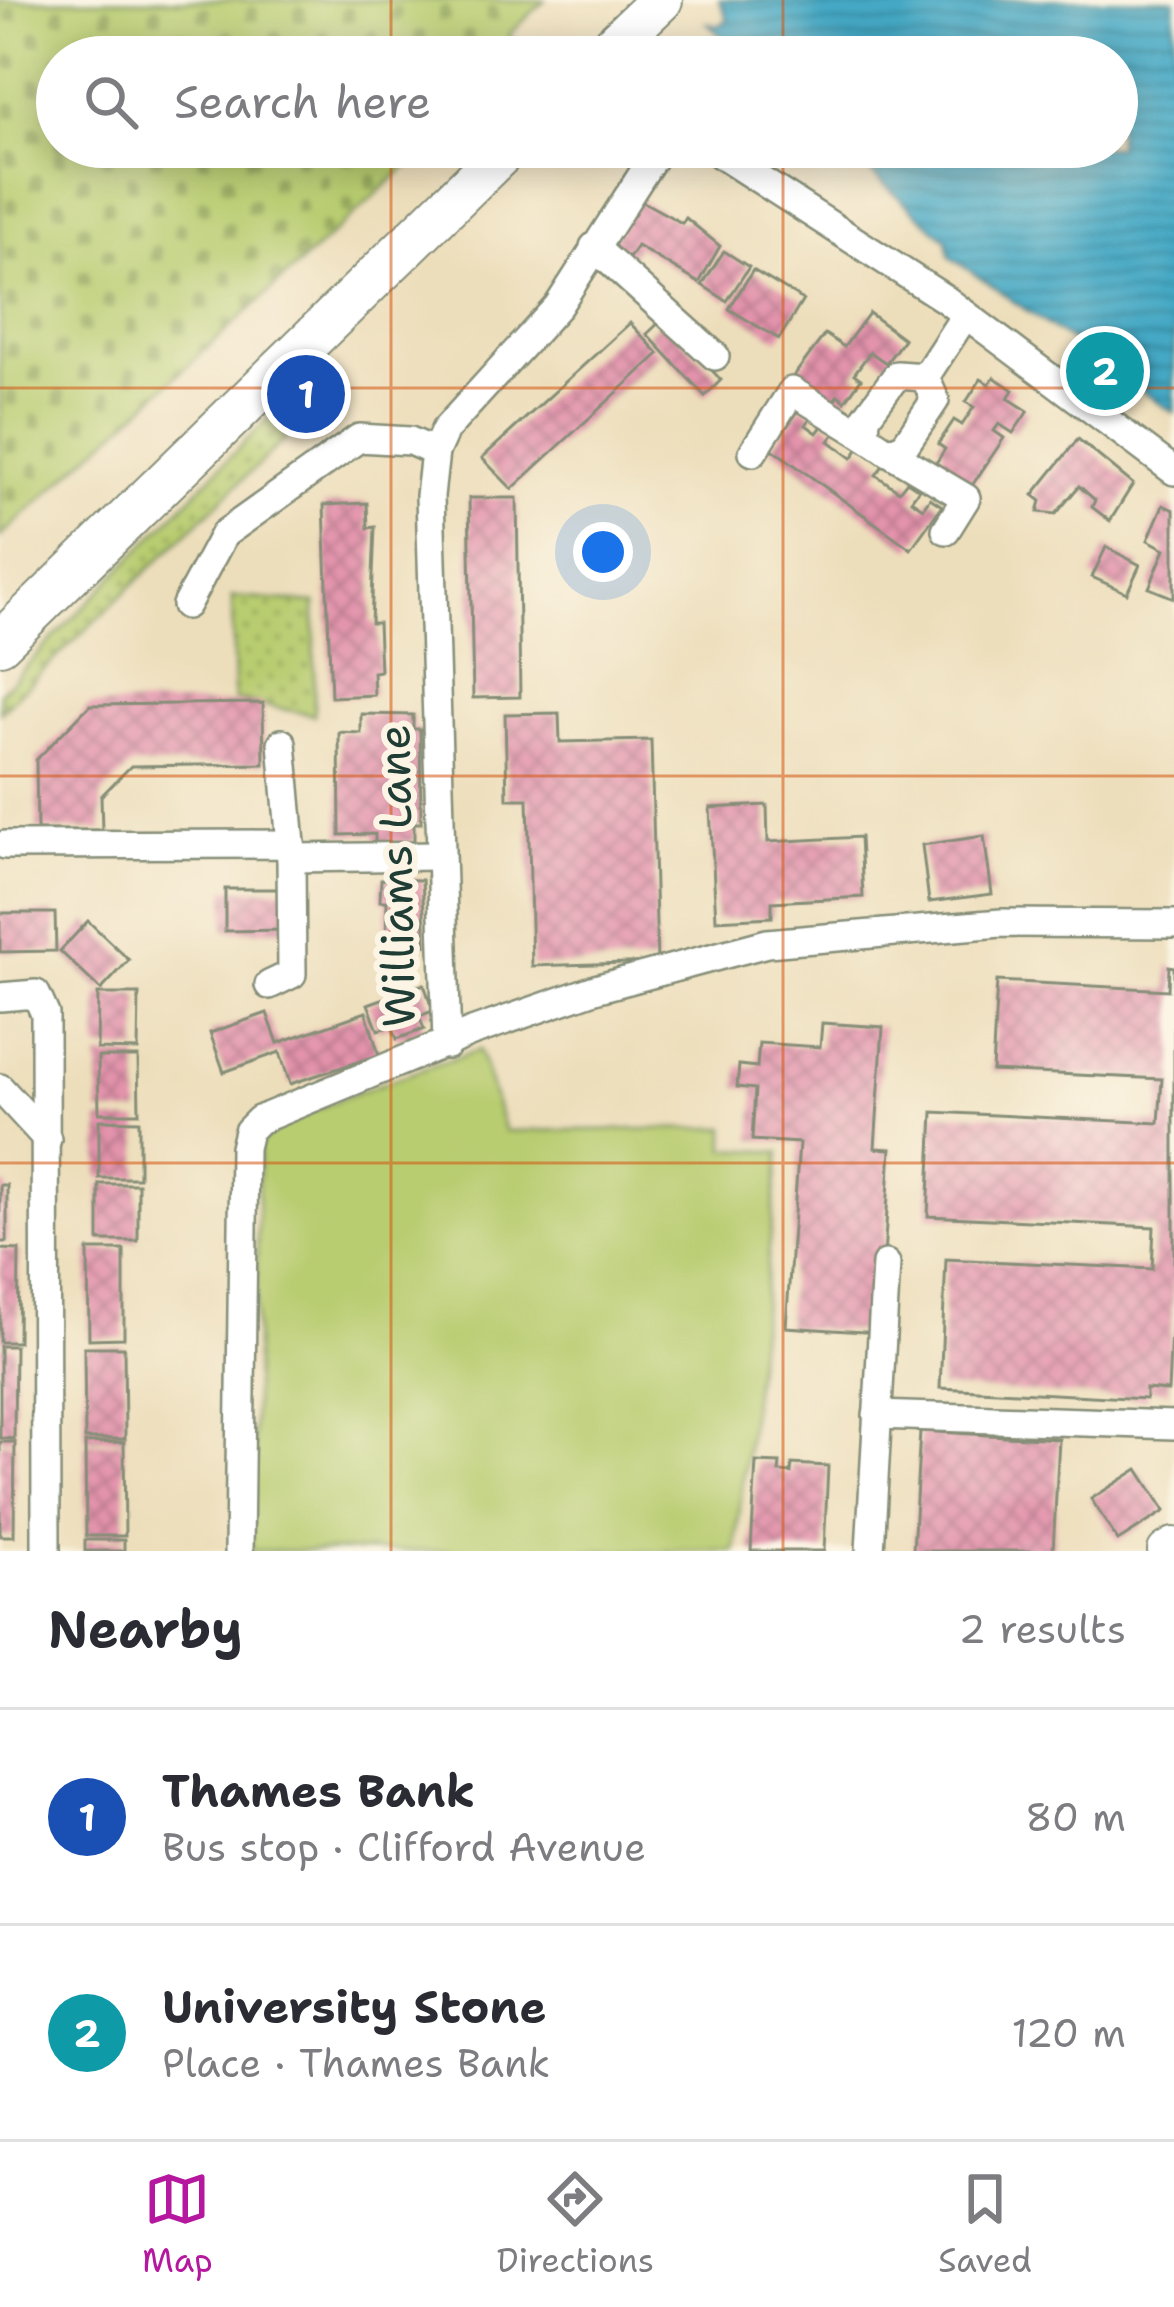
<!DOCTYPE html>
<html lang="en">
<head>
<meta charset="utf-8">
<style>
  body { margin:0; font-family:"Shantell Sans",sans-serif; background:#f7f7f7; color:#2b2b33 }
  .you { position:absolute; left:603px; top:552px; width:42px; height:42px; margin:-30px; border:9px solid #fff; border-radius:50%; background:#1a73e8; box-shadow:0 0 0 18px #1a73e833 }
  .badge { display:grid; place-items:center; width:78px; height:78px; border-radius:50%; background:#b5179e; color:#fff; font-size:39px; font-weight:700 }
  .pin { position:absolute; translate:-50% -50%; border:6px solid #fff; box-shadow:0 3px 12px #0006 }
  .list { margin:0; padding:0; list-style:none }
  h2 { display:flex; justify-content:space-between; align-items:center; height:156px; margin:0; padding:0 48px; font-size:51px }
  h2 small { font-size:39px; font-weight:400; color:#7c7c81 }
  .list li { display:grid; grid-template-columns:78px 1fr auto; gap:36px; align-items:center; box-sizing:border-box; height:216px; padding:0 48px; border-top:3px solid #e1e1e2 }
  .list b { display:block; font-size:45px; white-space:nowrap }
  .list p { margin:0; font-size:39px; white-space:nowrap; color:#7c7c81 }
  .list em { font-size:39px; font-style:normal; color:#7c7c81 }
  .icon { flex:none; width:66px; height:66px; fill:none; stroke:currentColor; stroke-width:2; stroke-linecap:round; stroke-linejoin:round }
  .map { position:relative; flex:none; width:1174px; height:1551px; overflow:hidden }
  .search { position:absolute; background:#fff; box-shadow:0 6px 30px #0003; left:36px; right:36px; top:36px; height:132px; display:flex; align-items:center; gap:30px; box-sizing:border-box; padding:0 42px; border-radius:66px; color:#7c7c81; font-size:45px }
  .sheet { height:588px; background:#fff }
  nav { display:flex; justify-content:space-around; align-items:center; box-sizing:border-box; height:168px; border-top:3px solid #e1e1e2; background:#fff; font-size:33px; color:#7c7c81 }
  nav a { display:grid; justify-items:center; gap:6px }
  nav .on { color:#b5179e }
  .map>svg:first-child { display:block }
  .grass { fill:url(#grass-dots); stroke:#6c8452; stroke-width:3 }
  .cemetery { fill:url(#cemetery-stones); stroke:#6c8452; stroke-width:3 }
  .park { fill:#b8cc70; stroke:#6c8452; stroke-width:3 }
  .water { fill:url(#water-rules); stroke:#32727c; stroke-width:3 }
  .building { fill:url(#building-cross-hatch) }
  .lines { fill:none; stroke-linecap:round; stroke-linejoin:round }
  .minor-casing { stroke:#868e78; stroke-width:32 }
  .major-casing { stroke:#868e78; stroke-width:40 }
  .highway-casing { stroke:#868e78; stroke-width:46 }
  .minor { stroke:#fff; stroke-width:27 }
  .major { stroke:#fff; stroke-width:36 }
  .highway { stroke:#fff; stroke-width:42 }
  .grid { fill:none; stroke:#d45610; stroke-width:3; stroke-opacity:0.55 }
  .labels { text-anchor:middle; stroke-width:12; stroke-linejoin:round; paint-order:stroke }
  .street-label { font-size:45px; fill:#1f3d34; stroke:#fcf5e5 }
</style>
</head>
<body>
<div class="map">
<svg width="1174" height="1551" viewBox="0 0 1174 1551">
  <defs>
    <pattern id="grass-dots" width="8" height="8" patternUnits="userSpaceOnUse" patternTransform="scale(3)"><rect width="8" height="8" fill="#b8cc70"/><path d="M2 2h.1M6 6h.1" fill="none" stroke="#95a75d" stroke-width="1.8" stroke-linecap="round"/></pattern>
    <pattern id="cemetery-stones" width="16" height="16" patternUnits="userSpaceOnUse" patternTransform="scale(3)"><rect width="16" height="16" fill="#b8cc70"/><path d="M2 7V4a2 2 0 0 1 4 0v3zM10 15v-3a2 2 0 0 1 4 0v3z" fill="#95a75d"/></pattern>
    <pattern id="water-rules" width="6" height="5" patternUnits="userSpaceOnUse" patternTransform="scale(3)"><rect width="6" height="5" fill="#44a8c4"/><path d="M0 2.5h6" fill="none" stroke="#388aa0"/></pattern>
    <pattern id="building-cross-hatch" width="8" height="8" patternUnits="userSpaceOnUse" patternTransform="scale(3)"><rect width="8" height="8" fill="#e393ac"/><path d="M0 0l8 8M0 8l8-8" fill="none" stroke="#b7798d"/></pattern>
  </defs>
  <rect width="100%" height="100%" fill="#fcf5e5"/>
  <filter id="ink" filterUnits="userSpaceOnUse"><feTurbulence type="fractalNoise" baseFrequency=".00833" numOctaves="2"/><feDisplacementMap in="SourceGraphic" scale="24" xChannelSelector="R" yChannelSelector="G"/><feConvolveMatrix kernelMatrix="1 2 1 2 8 2 1 2 1" color-interpolation-filters="sRGB"/></filter>
  <filter id="wash" filterUnits="userSpaceOnUse"><feTurbulence type="fractalNoise" baseFrequency=".004" numOctaves="4" result="noise"/><feDisplacementMap in="SourceGraphic" scale="48" xChannelSelector="R" yChannelSelector="G"/><feGaussianBlur stdDeviation="2.7" result="paint"/><feColorMatrix in="noise" values="0 0 0 0 0 0 0 0 0 0 0 0 0 0 0 0 0 1.4 0 .05"/><feComposite in="paint" operator="in"/></filter>
  <g filter="url(#wash)">
    <rect width="100%" height="100%" fill="#eddebb"/>
    <!-- grass -->
    <g class="grass">
      <polygon points="280,406 287,437 0,712 0,693"/>
      <polygon points="232,597 315,603 314,715 234,700"/>
    </g>
    <!-- cemetery -->
    <polygon class="cemetery" points="0,0 545,0 509,35 526,57 57,57 57,147 428,147 0,537"/>
    <!-- park -->
    <path class="park" d="M479,1050l26,81 221,-3v21l54,3 -45,399h-484l8,-405c16,-32 179,-81 220,-96z"/>
    <!-- water -->
    <polygon class="water" points="719,0 1174,0 1174,413 950,257 947,240 842,147 1117,147 1117,57 743,57 708,24 719,26 728,19"/>
    <g id="blocks">
      <!-- building -->
      <g class="building">
        <polygon points="638,199 682,223 686,218 720,246 699,283 637,246 629,258 609,246"/>
        <polygon points="724,251 749,267 727,301 702,285"/>
        <polygon points="753,270 803,300 779,339 729,309"/>
        <polygon points="869,313 904,339 886,363 870,352 854,374 861,379 845,401 838,395 828,408 790,381 825,334 844,347"/>
        <polygon points="663,319 721,380 705,396 647,334"/>
        <polygon points="630,323 659,354 512,489 482,458"/>
        <polygon points="994,377 1013,390 1008,398 1028,411 1013,433 999,424 994,431 1004,438 971,487 936,463 945,449 938,444 954,420 962,425 974,407 966,402 981,379 989,384"/>
        <polygon points="802,406 813,414 806,425 817,433 825,422 837,431 829,441 852,458 860,447 884,464 876,475 899,491 907,481 919,489 911,500 923,508 930,498 942,506 911,549 771,448"/>
        <polygon points="1078,439 1133,484 1110,521 1092,507 1095,500 1079,486 1056,514 1038,512 1041,501 1033,495"/>
        <polygon points="469,498 517,498 520,697 473,698"/>
        <polygon points="367,503 368,528 375,527 371,623 378,623 380,671 373,672 374,695 331,697 324,505"/>
        <polygon points="1163,505 1174,510 1174,598 1149,588 1165,549 1148,540"/>
        <polygon points="1106,547 1140,565 1127,593 1092,577"/>
        <polygon points="263,703 264,764 131,766 101,796 102,830 37,830 36,760 90,705"/>
        <polygon points="559,713 560,742 651,740 657,962 532,966 528,799 507,799 505,714"/>
        <polygon points="361,714 413,715 413,729 420,729 421,823 414,823 414,842 375,843 375,834 340,835 339,732 361,733"/>
        <polygon points="767,805 768,842 860,837 863,897 772,902 772,917 716,920 710,808"/>
        <polygon points="984,836 992,894 929,902 922,845"/>
        <polygon points="381,879 422,880 426,945 386,944 387,901 380,901"/>
        <polygon points="225,889 287,889 287,930 225,931"/>
        <polygon points="0,913 55,913 56,951 0,952"/>
        <polygon points="88,921 129,960 101,990 60,951"/>
        <polygon points="1169,966 1174,967 1174,1269 1168,1391 1146,1389 1146,1399 940,1388 946,1259 1152,1269 1154,1227 928,1216 933,1112 1159,1123 1162,1079 992,1071 997,981 1168,990"/>
        <polygon points="424,984 433,1011 419,1016 424,1029 397,1039 392,1026 378,1030 368,1004"/>
        <polygon points="98,994 139,994 138,1050 97,1049"/>
        <polygon points="366,1012 379,1055 290,1084 280,1052 224,1072 210,1033 267,1013 278,1043"/>
        <polygon points="822,1023 883,1027 875,1148 891,1149 879,1333 786,1327 799,1143 752,1140 755,1089 737,1087 739,1065 757,1067 759,1043 820,1047"/>
        <polygon points="98,1057 138,1057 139,1113 99,1113"/>
        <polygon points="99,1120 139,1121 139,1178 99,1178"/>
        <rect x="99" y="1184" width="39" height="57"/>
        <rect x="0" y="1185" width="7" height="57"/>
        <polygon points="0,1249 19,1250 18,1342 0,1342"/>
        <polygon points="88,1250 124,1250 124,1338 89,1339"/>
        <polygon points="0,1346 15,1346 14,1439 0,1438"/>
        <polygon points="84,1347 124,1347 125,1439 85,1439"/>
        <polygon points="920,1431 1059,1439 1053,1551 913,1551"/>
        <polygon points="0,1442 15,1442 14,1536 0,1536"/>
        <polygon points="124,1442 125,1536 86,1536 85,1443"/>
        <polygon points="756,1462 780,1463 779,1472 791,1473 792,1464 828,1466 824,1551 751,1551"/>
        <polygon points="1138,1469 1165,1511 1118,1541 1091,1499"/>
        <rect x="85" y="1540" width="39" height="11"/>
      </g>
    </g>
  </g>
  <g filter="url(#ink)">
    <use href="#blocks" fill-opacity="0" stroke="#868e78" stroke-width="3"/>
    <g class="lines">
      <!-- minor casing -->
      <g class="minor-casing">
        <g id="minor">
          <polyline points="709,147 945,299 1174,471"/>
          <polyline points="594,247 715,356"/>
          <polyline points="925,377 935,400 905,445 889,452 865,436 866,417 897,375 925,377 964,317"/>
          <polyline points="753,452 792,391 865,436"/>
          <polyline points="889,452 966,498 946,530"/>
          <polyline points="186,605 224,534 359,438 410,441 435,452"/>
          <polyline points="282,743 291,844"/>
          <polyline points="5,845 291,844 291,858 438,856"/>
          <polyline points="269,985 292,974 291,858"/>
          <polyline points="0,997 36,994 45,1014 46,1551"/>
          <polyline points="447,1045 430,496 435,452 445,430 558,306 660,147"/>
          <polyline points="0,1088 47,1139"/>
          <polyline points="877,1415 1174,1425"/>
          <polyline points="239,1551 244,1148 248,1131 259,1120 472,1032 595,989 767,943 1001,923 1174,924"/>
          <polyline points="870,1551 886,1264"/>
        </g>
      </g>
      <!-- major casing -->
      <g class="major-casing">
        <polyline id="major" points="1166,1551 1174,1546"/>
      </g>
      <!-- highway casing -->
      <g class="highway-casing">
        <g id="highway">
          <polyline points="601,57 661,0"/>
          <polyline points="0,643 508,147"/>
        </g>
      </g>
      <!-- minor -->
      <use href="#minor" class="minor"/>
      <!-- major -->
      <use href="#major" class="major"/>
      <!-- highway -->
      <use href="#highway" class="highway"/>
    </g>
  </g>
  <!-- grid -->
  <path class="grid" d="M391,0v57M783,0v57M391,147v1404M783,147v1404M0,388h1174M0,776h1174M0,1163h1174"/>
  <g class="labels">
    <!-- street labels -->
    <g class="street-label">
      <text transform="translate(396 876) rotate(-91)" y="16">Williams Lane</text>
    </g>
  </g>
</svg>
<div class="you"></div>
<div class="pin badge" style="left:306px;top:394px;background:#1a4fb4">1</div>
<div class="pin badge" style="left:1105px;top:371px;background:#0f9aa8">2</div>
<div class="search"><svg class="icon" aria-label="search" viewBox="0 0 24 24"><circle cx="10" cy="10" r="6"/><path d="M15 15l6 6"/></svg>Search here</div>
</div>
<section class="sheet">
<h2>Nearby<small>2 results</small></h2>
<ul class="list">
<li><span class="badge" style="background:#1a4fb4">1</span><div><b>Thames Bank</b><p>Bus stop · Clifford Avenue</p></div><em>80 m</em></li>
<li><span class="badge" style="background:#0f9aa8">2</span><div><b>University Stone</b><p>Place · Thames Bank</p></div><em>120 m</em></li>
</ul>
</section>
<nav>
<a class="on"><svg class="icon" aria-label="map" viewBox="0 0 24 24"><path d="M3 6l6-2 6 2 6-2v14l-6 2-6-2-6 2zM9 4v14M15 6v14"/></svg>Map</a>
<a><svg class="icon" aria-label="directions" viewBox="0 0 24 24"><path d="M12 3l9 9-9 9-9-9zM9 14v-3h6M13 9l2 2-2 2"/></svg>Directions</a>
<a><svg class="icon" aria-label="saved" viewBox="0 0 24 24"><path d="M7 4h10v16l-5-4-5 4z"/></svg>Saved</a>
</nav>
</body>
</html>
